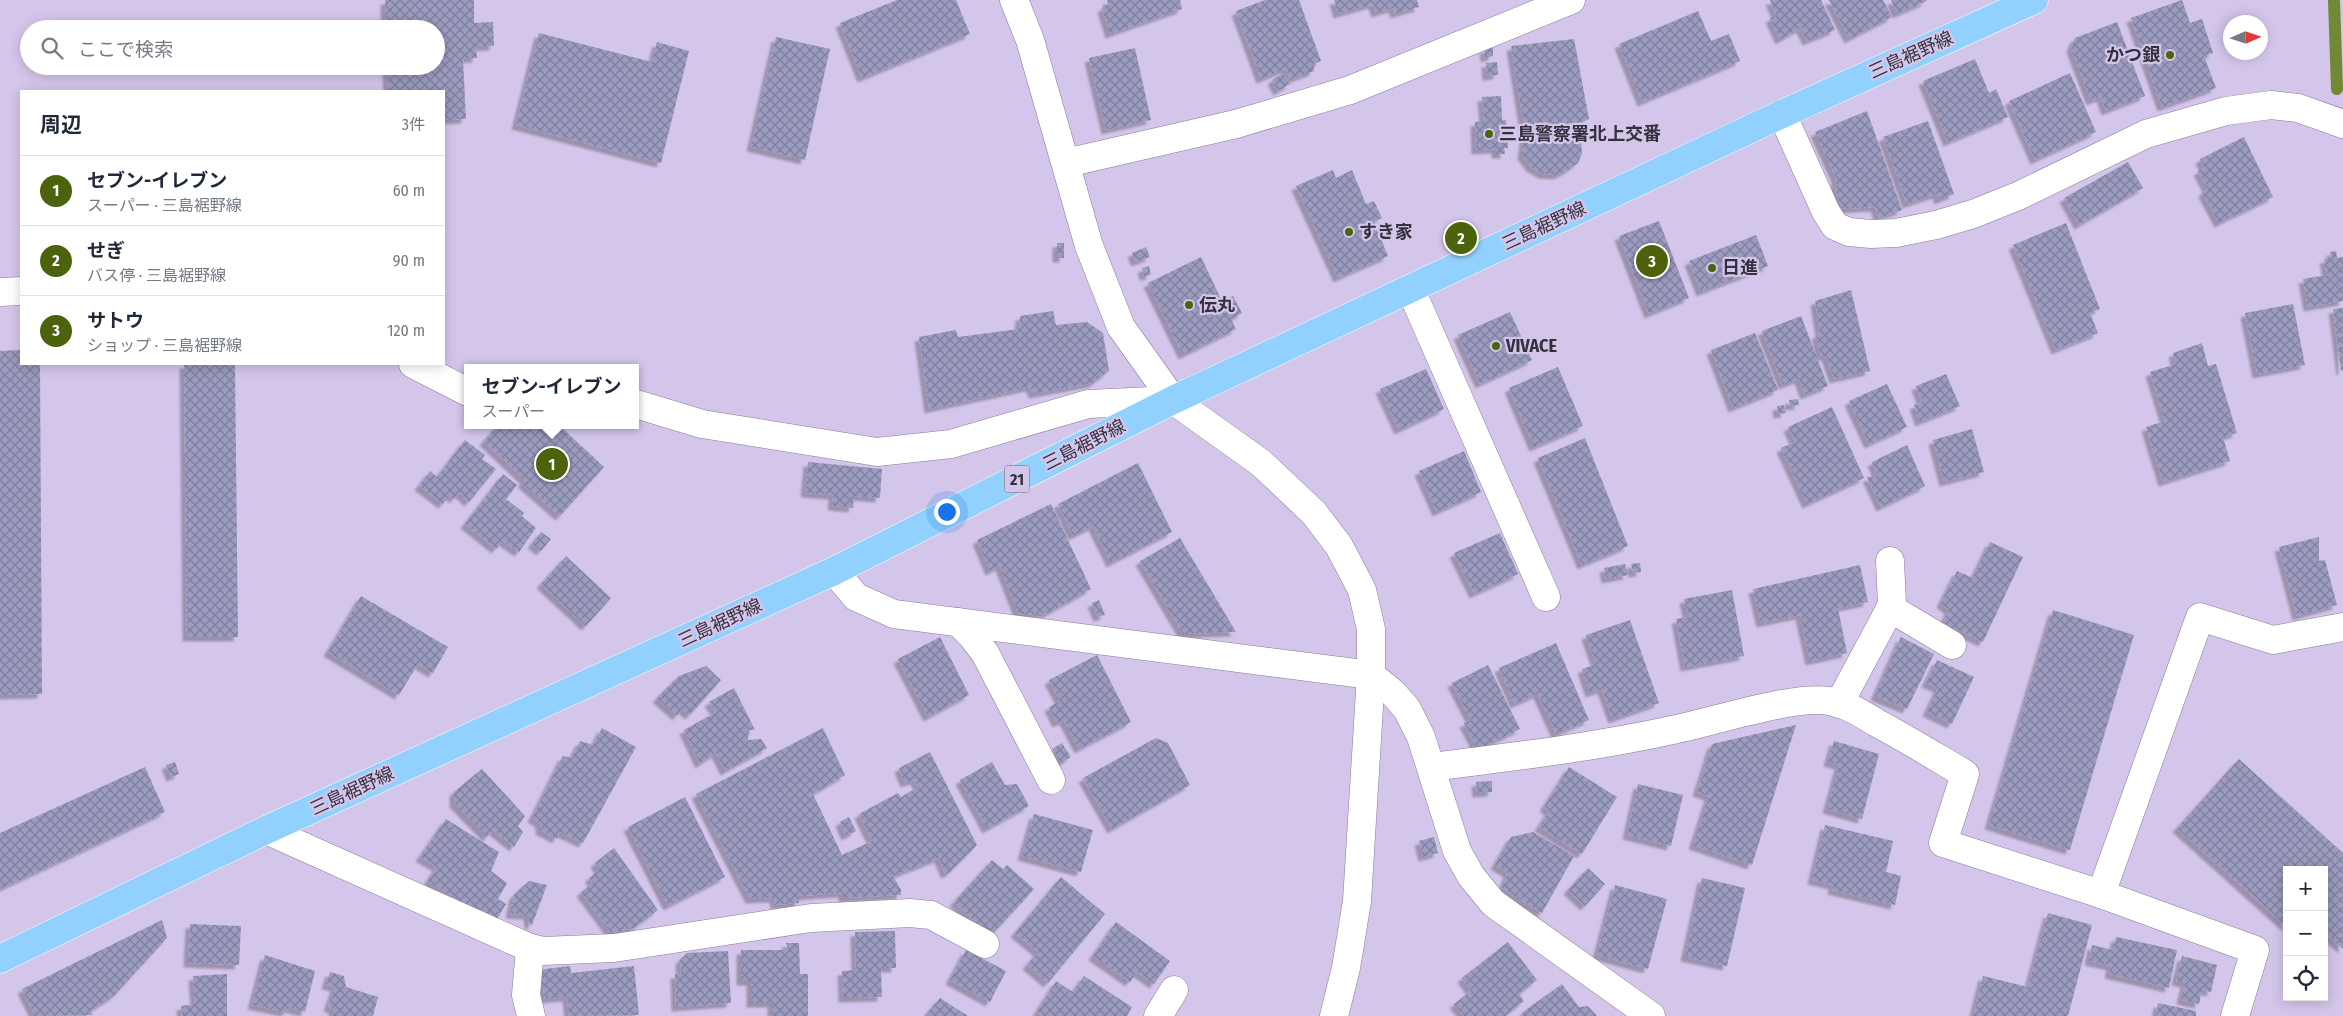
<!DOCTYPE html>
<html lang="ja">
<head>
<meta charset="utf-8">
<style>
  body { margin:0; font-family:"Fira Sans Condensed","Noto Sans JP",sans-serif; background:#f6f6f7; color:#1f2937 }
  .controls { position:absolute; right:15px; bottom:15px; display:grid; overflow:hidden; border-radius:0px; box-shadow:0 2px 12px #0003 }
  .controls button { width:45px; height:45px; display:grid; place-items:center; padding:0; border:0; border-bottom:1px solid #e0e1e3; background:#fff; color:#1f2937; font:25px sans-serif }
  .compass { position:absolute; left:2223px; top:15px; width:45px; height:45px; border-radius:50%; background:#fff; box-shadow:0 2px 12px #0003; rotate:87deg }
  .you { position:absolute; left:946px; top:511px; width:18px; height:18px; margin:-12px; border:4px solid #fff; border-radius:50%; background:#1a73e8; box-shadow:0 0 0 8px #1a73e833 }
  .badge { display:grid; place-items:center; width:32px; height:32px; border-radius:50%; background:#4d620c; color:#fff; font-size:16px; font-weight:700 }
  .pin { position:absolute; translate:-50% -50%; border:2px solid #fff; box-shadow:0 1px 5px #0006 }
  .popup { position:absolute; left:464px; top:364px; width:175px; height:65px; box-sizing:border-box; display:grid; place-content:center; border-radius:0px; background:#fff; filter:drop-shadow(0 1px 4px #0005); font-size:16px; white-space:nowrap; color:#747a83 }
  .popup b { font-size:19px; color:#1f2937 }
  .popup::after { content:''; position:absolute; left:50%; top:100%; margin-left:-10px; border:10px solid transparent; border-top-color:#fff }
  .list { margin:0; padding:0; list-style:none }
  h2 { display:flex; justify-content:space-between; align-items:center; height:65px; margin:0; padding:0 20px; font-size:21px }
  h2 small { font-size:16px; font-weight:400; color:#747a83 }
  .list li { display:grid; grid-template-columns:32px 1fr auto; gap:15px; align-items:center; box-sizing:border-box; height:70px; padding:0 20px; border-top:1px solid #e0e1e3 }
  .list b { display:block; font-size:19px; white-space:nowrap }
  .list p { margin:0; font-size:16px; white-space:nowrap; color:#747a83 }
  .list em { font-size:16px; font-style:normal; color:#747a83 }
  .icon { flex:none; width:28px; height:28px; fill:none; stroke:currentColor; stroke-width:2; stroke-linecap:round; stroke-linejoin:round }
  .map { position:relative; flex:none; width:2343px; height:1016px; overflow:hidden }
  .search { position:absolute; background:#fff; box-shadow:0 2px 12px #0003; left:20px; top:20px; width:425px; height:55px; display:flex; align-items:center; gap:12px; box-sizing:border-box; padding:0 18px; border-radius:28px; color:#747a83; font-size:19px }
  .panel { position:absolute; background:#fff; box-shadow:0 2px 12px #0003; left:20px; top:90px; width:425px; height:275px; border-radius:0px }
  .map>svg:first-child { display:block }
  .lines { fill:none; stroke-linecap:round; stroke-linejoin:round }
  .stream { stroke:#718835; stroke-width:12 }
  .building { fill:url(#building-cross-hatch); filter:url(#shadow) }
  .minor-casing { stroke:#877a9b; stroke-width:29 }
  .major-casing { stroke:#fff; stroke-width:29 }
  .minor { stroke:#fff; stroke-width:28 }
  .major { stroke:#92d1fd; stroke-width:28 }
  .poi-dot { fill:#4d620c; stroke:#d4c6ea; stroke-width:2 }
  .labels { text-anchor:middle; stroke-width:4.5; stroke-linejoin:round; paint-order:stroke }
  .shield { fill:#d4c6ea; stroke:#655d72; stroke-width:1 }
  .shield-label { font-size:16px; font-weight:bold; fill:#36303e }
  .street-label { font-size:18px; fill:#36303e; stroke:#d4c6ea }
  .poi-label { font-size:18px; font-weight:bold; fill:#36303e; stroke:#d4c6ea; text-anchor:start }
</style>
</head>
<body>
<div class="map">
<svg width="2343" height="1016" viewBox="0 0 2343 1016">
  <defs>
    <pattern id="building-cross-hatch" width="8" height="8" patternUnits="userSpaceOnUse" patternTransform="scale(1.25)"><rect width="8" height="8" fill="#9b9cbf"/><path d="M0 0l8 8M0 8l8-8" fill="none" stroke="#7f809d"/></pattern>
    <filter id="shadow"><feDropShadow dx="-4.5" dy="4.5" stdDeviation="1" flood-color="#0004"/></filter>
  </defs>
  <rect width="100%" height="100%" fill="#d4c6ea"/>
  <g class="lines">
    <!-- stream -->
    <polyline class="stream" points="2334,0 2337,89"/>
  </g>
  <!-- building -->
  <g class="building">
    <polygon points="385,0 474,0 474,23 493,22 494,46 476,47 477,58 463,59 466,119 444,120 444,91 388,91 387,66 436,66 436,29 386,29"/>
    <polygon points="897,0 956,0 970,34 862,78 840,23"/>
    <polygon points="1107,0 1180,0 1182,9 1110,34 1102,8 1108,4"/>
    <polygon points="1265,0 1299,0 1321,61 1314,64 1314,71 1290,80 1286,69 1261,79 1236,11"/>
    <polygon points="1334,0 1417,0 1419,7 1395,14 1393,8 1376,13 1373,4 1338,14"/>
    <polygon points="1770,0 1821,0 1835,30 1807,41 1801,28 1780,40 1770,18 1776,15"/>
    <polygon points="1829,0 1883,0 1892,17 1849,39"/>
    <polygon points="1891,0 1926,0 1927,1 1897,14"/>
    <polygon points="2182,0 2190,23 2202,19 2213,53 2204,56 2216,88 2162,107 2131,18"/>
    <polygon points="1698,11 1711,41 1729,34 1740,61 1642,102 1619,44"/>
    <polygon points="2117,22 2145,96 2106,111 2101,97 2091,101 2071,48 2075,38"/>
    <polygon points="539,33 652,62 657,42 689,51 661,163 516,125"/>
    <polygon points="776,37 830,49 805,160 751,147"/>
    <polygon points="1574,39 1589,119 1580,123 1582,154 1578,163 1568,170 1558,175 1543,174 1531,167 1522,155 1525,133 1511,46"/>
    <polygon points="1135,48 1151,120 1106,130 1089,58"/>
    <polygon points="1493,48 1493,56 1485,58 1484,49"/>
    <polygon points="1975,59 1989,93 1996,89 2008,117 1948,142 1923,81"/>
    <polygon points="1497,62 1498,75 1487,76 1486,63"/>
    <polygon points="1283,73 1290,84 1278,91 1272,80"/>
    <polygon points="2070,73 2096,132 2035,160 2009,101"/>
    <polygon points="1501,96 1502,120 1506,120 1508,148 1504,148 1505,154 1496,154 1496,149 1476,150 1475,122 1484,121 1482,97"/>
    <polygon points="1867,111 1902,210 1879,218 1875,207 1843,209 1835,192 1836,178 1815,132"/>
    <polygon points="1928,121 1954,194 1939,200 1937,194 1907,204 1883,137"/>
    <polygon points="2244,137 2273,197 2219,223 2203,193 2207,188 2198,171 2204,168 2200,159"/>
    <polygon points="2128,162 2143,188 2079,225 2064,198"/>
    <polygon points="1333,170 1336,178 1352,170 1366,204 1374,201 1382,218 1374,222 1388,256 1338,278 1296,186"/>
    <polygon points="1659,221 1689,298 1649,314 1619,236"/>
    <polygon points="2066,223 2100,309 2090,313 2098,333 2056,350 2013,245"/>
    <polygon points="1756,235 1768,266 1701,292 1689,261"/>
    <rect x="1057" y="243" width="7" height="15"/>
    <polygon points="1146,247 1150,257 1136,262 1132,253"/>
    <polygon points="2336,251 2337,258 2343,257 2343,301 2308,307 2303,279 2327,275 2324,259 2331,258 2330,252"/>
    <polygon points="1201,257 1222,301 1233,296 1242,313 1231,319 1236,329 1183,355 1148,283"/>
    <polygon points="1149,266 1151,275 1144,276 1142,268"/>
    <polygon points="1851,290 1870,371 1834,379 1826,356 1821,357 1816,335 1820,333 1815,301"/>
    <polygon points="2293,304 2305,365 2257,374 2245,313"/>
    <polygon points="2343,308 2343,370 2341,371 2333,309"/>
    <polygon points="1053,311 1056,325 1087,322 1103,333 1109,371 1093,383 1034,394 1030,387 929,409 919,337 956,330 958,337 1019,329 1020,316"/>
    <polygon points="1510,312 1532,360 1480,384 1458,335"/>
    <polygon points="1801,316 1828,386 1805,395 1799,379 1783,385 1762,331"/>
    <polygon points="1755,333 1778,390 1733,408 1711,350"/>
    <polygon points="2202,343 2208,366 2216,364 2237,433 2223,437 2230,461 2163,482 2146,427 2165,421 2150,372 2176,364 2173,353"/>
    <polygon points="21,350 21,364 40,364 42,694 0,695 0,351"/>
    <polygon points="184,364 235,364 238,637 187,637"/>
    <polygon points="1558,367 1583,426 1534,447 1509,388"/>
    <polygon points="1426,369 1444,409 1399,430 1380,389"/>
    <polygon points="1946,374 1960,406 1920,422 1914,405 1922,402 1916,386"/>
    <polygon points="1887,384 1907,427 1869,444 1849,401"/>
    <polygon points="1798,399 1799,405 1790,406 1789,400"/>
    <polygon points="1784,405 1786,413 1778,414 1777,406"/>
    <polygon points="1832,407 1864,478 1807,504 1781,448 1795,442 1788,427"/>
    <polygon points="498,425 559,425 604,467 560,516 522,483 525,480 484,441"/>
    <polygon points="1972,429 1984,472 1944,482 1933,440"/>
    <polygon points="1585,438 1628,546 1582,565 1538,458"/>
    <polygon points="465,440 485,455 482,459 496,469 469,502 459,493 454,499 450,495 443,504 419,486 430,471 437,477"/>
    <polygon points="1907,445 1925,486 1881,507 1867,477 1878,476 1872,462"/>
    <polygon points="1464,451 1481,492 1437,512 1419,471"/>
    <polygon points="808,462 882,469 880,498 854,496 853,508 832,506 833,495 805,493"/>
    <polygon points="1138,463 1172,532 1111,563 1093,526 1073,536 1058,504"/>
    <polygon points="503,474 517,485 506,499 524,513 522,516 536,528 519,552 503,541 496,549 465,524"/>
    <polygon points="1051,504 1091,589 1048,613 1019,615 1000,566 990,571 977,540"/>
    <polygon points="541,532 551,539 541,551 532,544"/>
    <polygon points="1500,533 1518,574 1474,594 1454,553"/>
    <polygon points="2319,537 2319,561 2325,560 2337,605 2297,616 2279,547"/>
    <polygon points="1180,538 1236,632 1183,634 1140,561"/>
    <polygon points="1990,542 2023,557 1983,642 1943,623 1949,610 1941,603 1957,571 1973,578"/>
    <polygon points="566,556 611,598 586,626 541,584"/>
    <polygon points="1640,563 1641,572 1633,573 1631,564"/>
    <polygon points="1625,564 1628,575 1606,579 1604,568"/>
    <polygon points="1860,565 1868,602 1838,608 1847,653 1810,661 1800,615 1761,623 1753,589"/>
    <polygon points="1732,590 1744,656 1685,667 1676,619 1688,617 1684,599"/>
    <polygon points="361,596 448,647 433,673 418,664 399,695 328,652"/>
    <polygon points="1099,600 1105,615 1098,617 1092,603"/>
    <polygon points="2053,610 2134,635 2070,850 1989,825"/>
    <polygon points="1630,620 1659,703 1613,719 1602,689 1590,693 1582,669 1596,664 1586,635"/>
    <polygon points="940,637 969,695 928,717 898,659"/>
    <polygon points="1901,637 1934,654 1907,709 1875,696"/>
    <polygon points="1556,643 1589,720 1556,734 1538,694 1515,704 1499,668"/>
    <polygon points="1097,655 1131,722 1079,749 1064,720 1057,723 1049,707 1060,701 1049,680"/>
    <polygon points="1937,660 1974,677 1952,724 1927,712 1938,688 1926,683"/>
    <polygon points="1488,665 1520,729 1478,750 1464,723 1471,720 1452,683"/>
    <polygon points="706,666 721,680 690,715 682,709 677,716 657,698 679,676"/>
    <polygon points="734,688 755,730 749,730 748,740 761,739 767,748 725,771 716,753 700,764 684,730 716,712 709,702"/>
    <polygon points="1796,725 1752,865 1693,845 1709,796 1697,792 1712,744"/>
    <polygon points="602,728 636,747 583,843 560,832 557,839 540,830 540,823 532,818 563,756 572,758 580,741 593,745"/>
    <polygon points="823,728 845,775 813,794 842,855 872,841 859,814 898,793 901,797 918,787 915,780 905,783 899,768 930,752 977,845 948,874 945,873 939,858 893,876 901,890 901,895 843,898 843,893 799,896 799,903 775,905 774,898 750,899 696,794"/>
    <polygon points="1156,738 1168,743 1190,785 1112,829 1083,778"/>
    <polygon points="1834,741 1879,754 1862,819 1827,809 1839,765 1828,762"/>
    <polygon points="1062,743 1071,757 1061,763 1052,749"/>
    <polygon points="2239,759 2343,853 2343,949 2324,932 2324,870 2287,870 2287,927 2177,828"/>
    <polygon points="175,762 179,774 171,777 166,765"/>
    <polygon points="992,762 1005,785 1017,784 1029,806 987,829 960,780"/>
    <polygon points="145,767 165,812 0,889 0,833"/>
    <polygon points="1569,767 1617,797 1582,854 1539,827 1549,811 1544,807"/>
    <polygon points="482,769 525,816 518,826 523,832 514,847 493,830 487,837 454,803 454,792"/>
    <polygon points="1492,781 1492,792 1477,793 1476,782"/>
    <polygon points="1638,784 1683,795 1671,846 1627,835"/>
    <polygon points="685,797 725,877 668,906 628,827"/>
    <polygon points="1034,814 1093,830 1081,872 1022,856"/>
    <polygon points="849,817 856,831 846,836 840,822"/>
    <polygon points="446,819 499,852 491,871 507,883 498,899 506,904 495,923 428,881 437,867 420,857"/>
    <polygon points="1825,825 1893,841 1886,872 1901,876 1895,905 1832,890 1833,885 1812,880"/>
    <polygon points="1533,832 1574,856 1542,913 1502,888 1508,873 1495,865 1511,837"/>
    <polygon points="1434,837 1438,853 1423,857 1419,841"/>
    <polygon points="614,848 658,910 634,928 611,933 581,892 593,883 589,878 599,870 595,863"/>
    <polygon points="992,860 1003,869 1007,865 1034,889 991,936 954,902"/>
    <polygon points="1588,868 1605,884 1585,906 1568,890"/>
    <polygon points="1061,877 1105,914 1048,983 1027,965 1038,952 1015,933"/>
    <polygon points="1702,878 1745,888 1727,966 1685,957"/>
    <polygon points="529,881 547,885 532,925 529,924 528,915 510,914 514,895"/>
    <polygon points="1615,885 1667,899 1648,969 1597,955"/>
    <polygon points="2048,913 2092,925 2068,1016 1973,1016 1983,976 2028,987"/>
    <polygon points="162,920 167,938 114,996 90,1011 93,1015 35,1016 22,989"/>
    <polygon points="1116,922 1170,961 1154,984 1137,972 1130,982 1093,956"/>
    <polygon points="190,924 241,926 239,965 188,963"/>
    <polygon points="895,931 896,968 881,968 882,997 843,998 842,971 856,970 855,932"/>
    <polygon points="2116,937 2177,950 2169,988 2109,974 2111,966 2089,961 2092,945 2113,950"/>
    <polygon points="1508,942 1537,980 1519,994 1524,1001 1505,1016 1464,1016 1454,1004 1471,991 1462,978"/>
    <polygon points="786,943 799,943 800,974 808,974 808,1016 772,1016 772,1003 751,1003 751,981 741,981 741,950 788,950"/>
    <polygon points="966,950 1006,971 990,1002 950,980"/>
    <polygon points="728,951 731,1003 676,1007 675,974 681,974 680,960 687,953"/>
    <polygon points="265,955 315,971 305,1012 289,1008 286,1012 252,1005"/>
    <polygon points="2182,956 2217,965 2211,992 2202,990 2199,1004 2181,1000 2185,983 2176,981"/>
    <polygon points="570,966 571,973 634,966 639,1015 569,1016 567,997 545,999 543,986 538,987 537,970"/>
    <polygon points="330,972 344,976 346,987 378,997 373,1016 333,1016 333,1009 328,1007 335,987 326,985"/>
    <polygon points="227,974 227,1016 182,1016 181,1006 195,1004 193,976"/>
    <polygon points="1084,976 1132,1007 1127,1016 1042,1016 1037,1012 1056,981 1073,992"/>
    <polygon points="1562,984 1579,1007 1588,1006 1597,1016 1522,1016 1523,1012"/>
    <polygon points="940,998 968,1016 925,1016"/>
    <polygon points="2158,1003 2196,1011 2196,1016 2156,1016"/>
  </g>
  <g class="lines">
    <!-- minor casing -->
    <g class="minor-casing">
      <g id="minor">
        <polyline points="1014,0 1030,40 1089,246 1121,327 1173,400 1261,463 1314,513 1339,546 1362,590 1371,629 1371,675 1357,901 1346,968 1334,1016"/>
        <polyline points="1782,114 1826,212 1835,226 1849,232 1871,234 1896,233 1936,225 1973,214 2018,196 2146,134 2226,111 2271,105 2298,108 2343,124"/>
        <polyline points="1066,163 1236,124 1350,90 1571,0"/>
        <polyline points="1411,290 1546,597"/>
        <polyline points="0,292 21,291"/>
        <polyline points="413,364 468,392"/>
        <polyline points="636,404 702,424 877,452 951,444 1088,404 1173,400"/>
        <polyline points="834,571 856,597 894,614 1371,675 1393,693 1407,709 1421,737 1457,851 1471,876 1493,903 1651,1016"/>
        <polyline points="1890,608 1952,645"/>
        <polyline points="958,622 971,635 985,653 1051,780"/>
        <polyline points="1839,704 1892,605 1890,561"/>
        <path d="M1431,767c82,-10 165,-20 246,-38 38,-8 117,-34 152,-28 18,3 33,13 48,22 30,16 59,34 88,51l-22,69 158,51 154,56 -20,66"/>
        <polyline points="266,830 530,948 543,951 614,948 811,918 910,913 931,915 985,944"/>
        <polyline points="2101,894 2200,617 2273,640 2343,627"/>
        <polyline points="530,948 526,995 531,1016"/>
        <polyline points="1158,1016 1174,990"/>
      </g>
    </g>
    <!-- major casing -->
    <g class="major-casing">
      <polyline id="major" points="0,959 266,830 834,571 1173,400 1782,114 2034,0"/>
    </g>
    <!-- minor -->
    <use href="#minor" class="minor"/>
    <!-- major -->
    <use href="#major" class="major"/>
  </g>
  <!-- markers -->
  <g class="poi-dot">
    <circle cx="2170" cy="55" r="5"/>
    <circle cx="1489" cy="134" r="5"/>
    <circle cx="1349" cy="232" r="5"/>
    <circle cx="1712" cy="268" r="5"/>
    <circle cx="1189" cy="305" r="5"/>
    <circle cx="1496" cy="346" r="5"/>
  </g>
  <g class="labels">
    <!-- shield labels -->
    <rect class="shield" x="1004.5" y="465.5" width="25" height="27" rx="4"/>
    <g class="shield-label">
      <text x="1017" y="485">21</text>
    </g>
    <!-- street labels -->
    <g class="street-label">
      <text transform="translate(1911 55) rotate(-24)" y="6">三島裾野線</text>
      <text transform="translate(1544 226) rotate(-25)" y="6">三島裾野線</text>
      <text transform="translate(1084 445) rotate(-27)" y="6">三島裾野線</text>
      <text transform="translate(720 623) rotate(-25)" y="6">三島裾野線</text>
      <text transform="translate(352 791) rotate(-25)" y="6">三島裾野線</text>
    </g>
    <!-- poi labels -->
    <g class="poi-label">
      <text x="2160" y="61" text-anchor="end">かつ銀</text>
      <text x="1499" y="140">三島警察署北上交番</text>
      <text x="1359" y="238">すき家</text>
      <text x="1722" y="274">日進</text>
      <text x="1199" y="311">伝丸</text>
      <text x="1506" y="352">VIVACE</text>
    </g>
  </g>
</svg>
<div class="controls">
<button>+</button>
<button>−</button>
<button><svg class="icon" aria-label="locate" viewBox="0 0 24 24"><circle cx="12" cy="12" r="6"/><path d="M12 2v4M12 18v4M2 12h4M18 12h4"/></svg></button>
</div>
<svg class="compass" viewBox="-18 -18 36 36"><path d="M0-13l5 13h-10z" fill="#e53935"/><path d="M0 13l5-13h-10z" fill="#747a83"/></svg>
<div class="you"></div>
<div class="pin badge" style="left:552px;top:464px">1</div>
<div class="popup"><b>セブン-イレブン</b>スーパー</div>
<div class="pin badge" style="left:1461px;top:238px">2</div>
<div class="pin badge" style="left:1652px;top:261px">3</div>
<div class="search"><svg class="icon" aria-label="search" viewBox="0 0 24 24"><circle cx="10" cy="10" r="6"/><path d="M15 15l6 6"/></svg>ここで検索</div>
<section class="panel">
<h2>周辺<small>3件</small></h2>
<ul class="list">
<li><span class="badge">1</span><div><b>セブン-イレブン</b><p>スーパー · 三島裾野線</p></div><em>60 m</em></li>
<li><span class="badge">2</span><div><b>せぎ</b><p>バス停 · 三島裾野線</p></div><em>90 m</em></li>
<li><span class="badge">3</span><div><b>サトウ</b><p>ショップ · 三島裾野線</p></div><em>120 m</em></li>
</ul>
</section>
</div>
</body>
</html>
